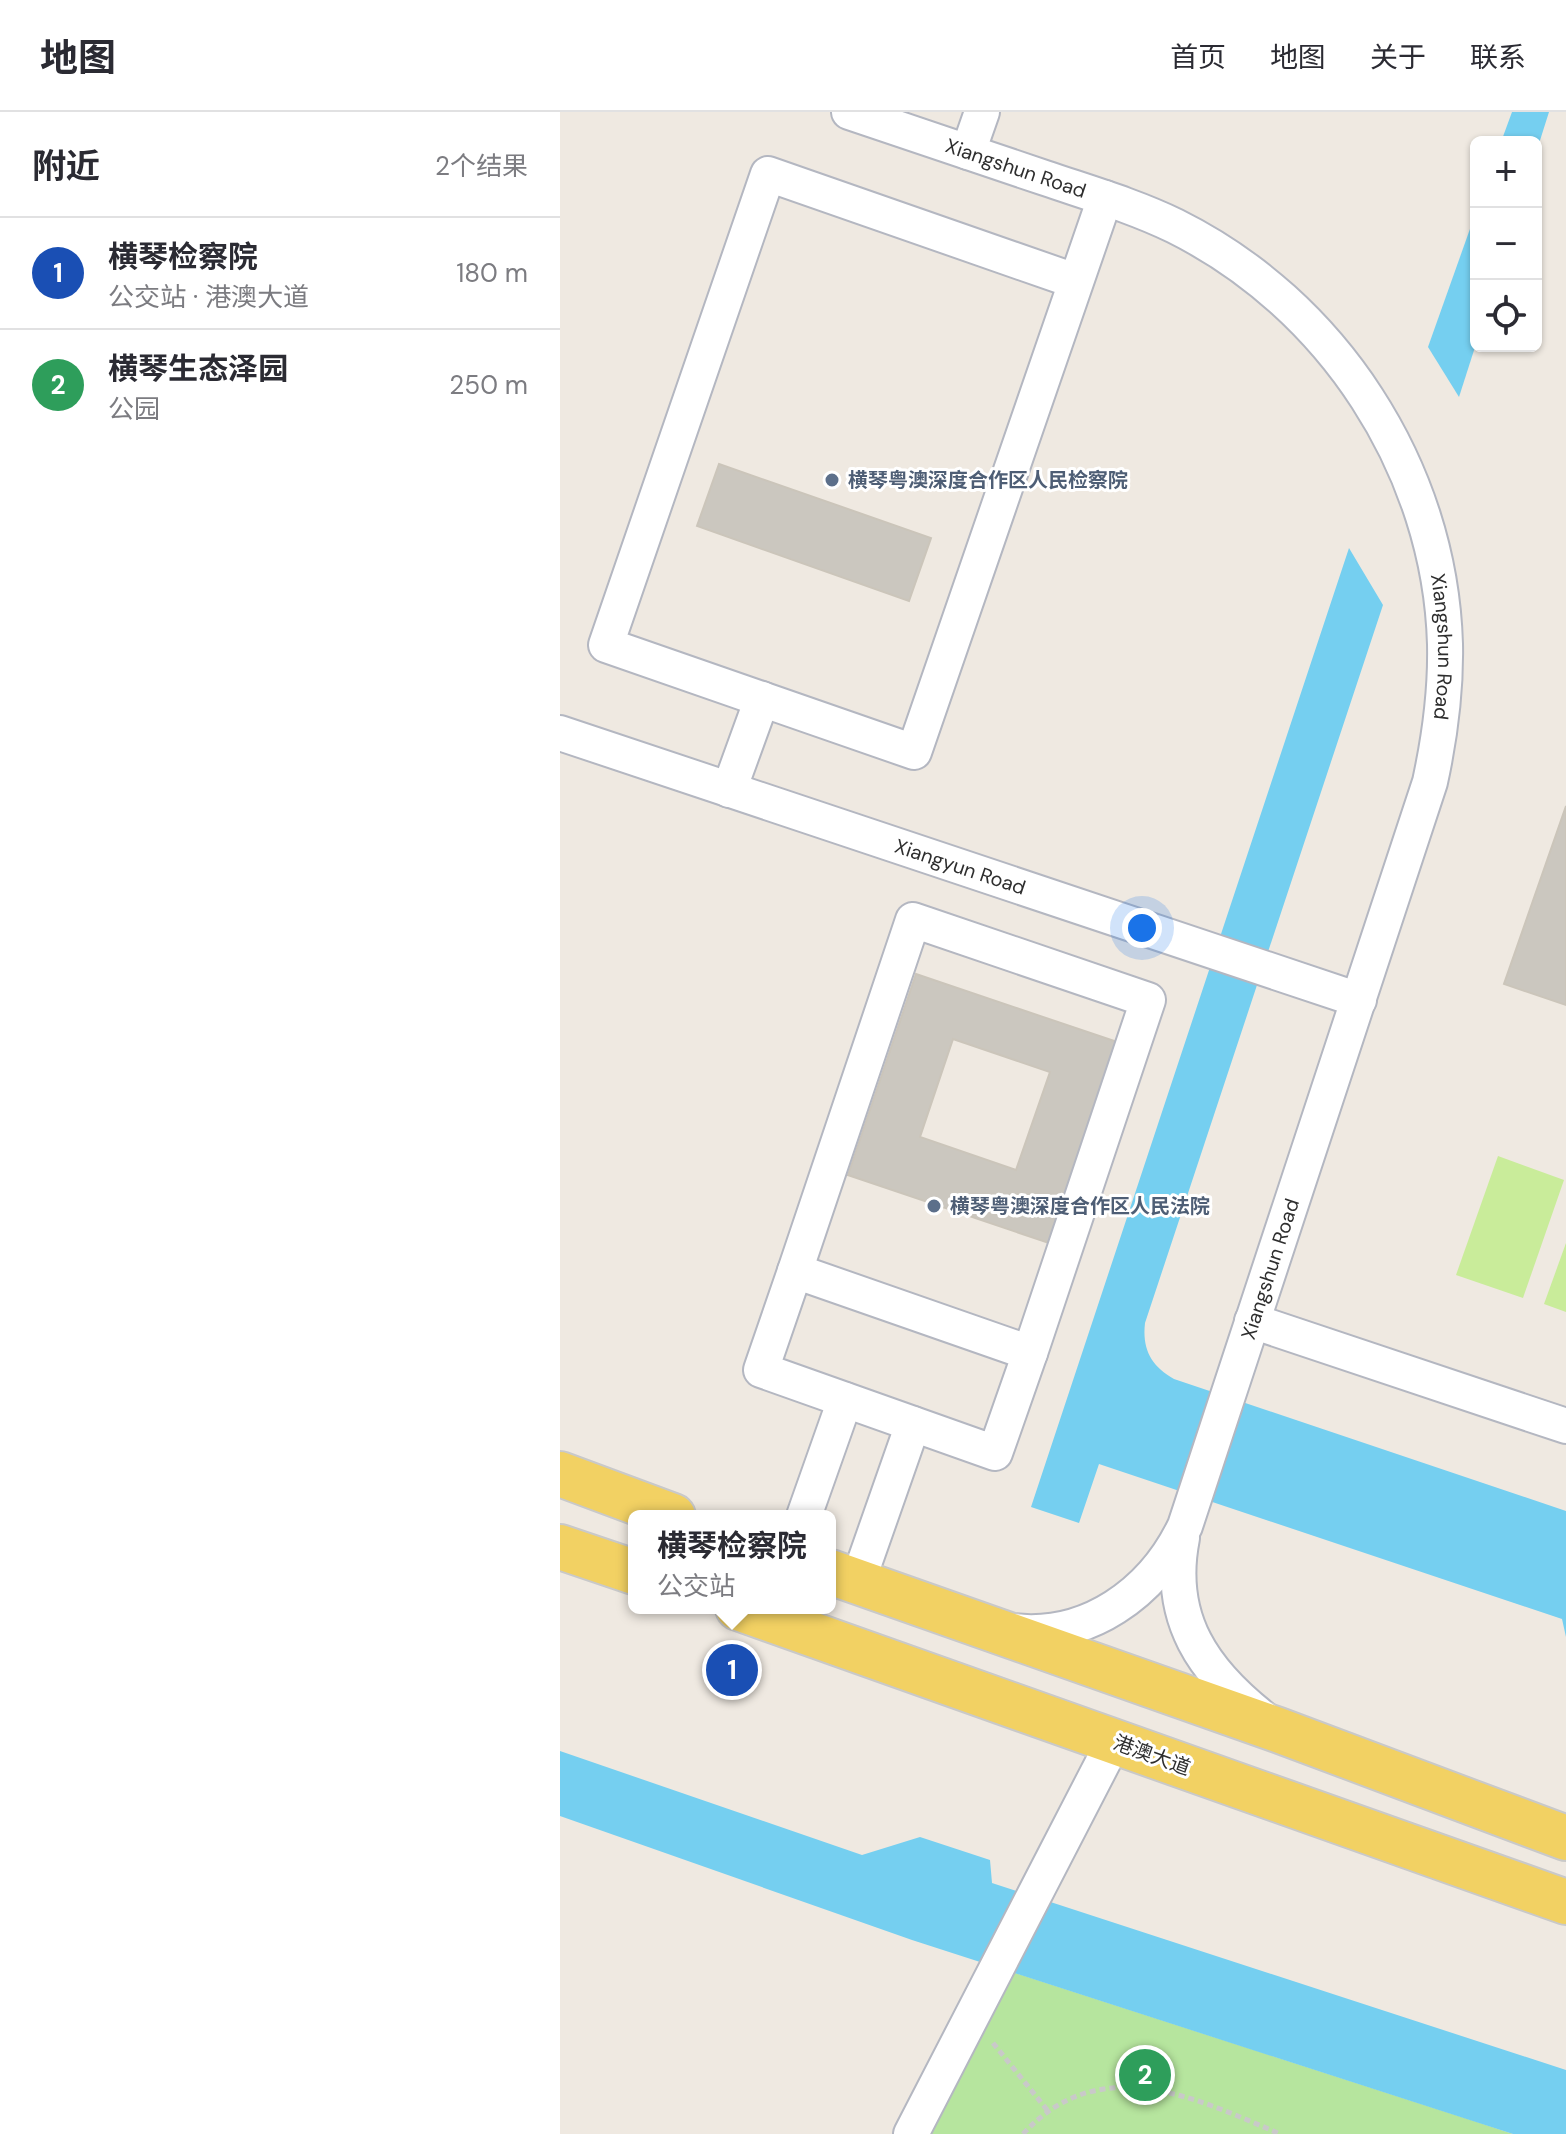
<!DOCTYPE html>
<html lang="zh">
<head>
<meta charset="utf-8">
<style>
  body { margin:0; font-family:"DM Sans","Noto Sans SC",sans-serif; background:#f2f2f3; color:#2b2b33 }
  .controls { position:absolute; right:24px; top:24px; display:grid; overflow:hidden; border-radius:12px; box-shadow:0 2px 6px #0004 }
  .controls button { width:72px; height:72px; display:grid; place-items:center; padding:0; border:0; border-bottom:2px solid #e1e1e2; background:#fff; color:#2b2b33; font:40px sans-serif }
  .you { position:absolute; left:582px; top:816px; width:28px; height:28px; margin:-20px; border:6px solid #fff; border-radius:50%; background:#1a73e8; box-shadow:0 0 0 12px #1a73e833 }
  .badge { display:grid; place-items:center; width:52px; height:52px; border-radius:50%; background:#4264fb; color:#fff; font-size:26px; font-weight:700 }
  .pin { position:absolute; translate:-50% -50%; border:4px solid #fff; box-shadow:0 2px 8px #0006 }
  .popup { position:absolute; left:68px; top:1398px; width:208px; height:104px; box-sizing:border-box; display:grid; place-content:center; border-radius:12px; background:#fff; filter:drop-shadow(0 2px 6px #0005); font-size:26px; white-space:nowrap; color:#7c7c81 }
  .popup b { font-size:30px; color:#2b2b33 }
  .popup::after { content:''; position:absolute; left:50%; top:100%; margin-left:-16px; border:16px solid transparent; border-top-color:#fff }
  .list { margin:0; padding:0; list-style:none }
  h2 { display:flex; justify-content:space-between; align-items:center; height:104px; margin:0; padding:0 32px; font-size:34px }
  h2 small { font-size:26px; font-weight:400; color:#7c7c81 }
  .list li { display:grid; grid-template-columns:52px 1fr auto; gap:24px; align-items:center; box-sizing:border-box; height:112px; padding:0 32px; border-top:2px solid #e1e1e2 }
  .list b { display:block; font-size:30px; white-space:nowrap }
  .list p { margin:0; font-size:26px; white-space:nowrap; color:#7c7c81 }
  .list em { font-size:26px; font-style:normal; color:#7c7c81 }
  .icon { flex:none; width:44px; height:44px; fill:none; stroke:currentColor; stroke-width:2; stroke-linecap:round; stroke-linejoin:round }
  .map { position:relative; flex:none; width:1006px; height:2022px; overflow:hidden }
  header { display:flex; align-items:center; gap:48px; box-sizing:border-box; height:112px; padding:0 40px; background:#fff; border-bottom:2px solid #e1e1e2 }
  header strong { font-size:38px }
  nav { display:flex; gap:44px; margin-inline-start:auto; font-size:28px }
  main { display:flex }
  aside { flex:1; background:#fff }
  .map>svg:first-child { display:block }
  .green { fill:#b6e59e }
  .pitch { fill:#c9ec9a }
  .water { fill:#75cff0 }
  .building { fill:#cbc7bf; stroke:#cbc5ba; stroke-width:2; fill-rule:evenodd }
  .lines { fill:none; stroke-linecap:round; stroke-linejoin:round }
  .minor-casing { stroke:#b4b7c1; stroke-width:38 }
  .major-casing { stroke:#c9c9c9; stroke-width:48 }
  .path { stroke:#c9c9c9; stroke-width:5; stroke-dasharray:6 4; stroke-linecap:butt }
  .minor { stroke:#fff; stroke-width:34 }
  .major { stroke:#f2d163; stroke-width:44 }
  .service-dot { fill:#5c6f8a; stroke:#fff; stroke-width:3 }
  .labels { text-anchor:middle; stroke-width:6; stroke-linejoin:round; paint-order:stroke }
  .street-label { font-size:20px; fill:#2e2e2e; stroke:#fff }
  .service-label { font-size:20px; font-weight:bold; fill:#4e5e75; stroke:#fff; text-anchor:start }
</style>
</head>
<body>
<header>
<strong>地图</strong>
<nav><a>首页</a><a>地图</a><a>关于</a><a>联系</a></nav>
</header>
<main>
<aside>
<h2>附近<small>2个结果</small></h2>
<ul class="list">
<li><span class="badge" style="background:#1a4fb4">1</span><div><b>横琴检察院</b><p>公交站 · 港澳大道</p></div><em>180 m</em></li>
<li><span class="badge" style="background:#2e9e5b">2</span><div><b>横琴生态泽园</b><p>公园</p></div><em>250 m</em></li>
</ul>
</aside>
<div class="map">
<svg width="1006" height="2022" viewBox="0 0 1006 2022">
  <rect width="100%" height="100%" fill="#efe9e1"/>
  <!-- green -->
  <polygon class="green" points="452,1860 917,2010 953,2022 367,2022"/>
  <!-- pitch -->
  <g class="pitch">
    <polygon points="938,1044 1004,1068 963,1186 896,1163"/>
    <polygon points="1006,1131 1006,1200 984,1192"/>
  </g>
  <!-- water -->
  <g class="water">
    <polygon points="952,0 989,0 976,41 976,30 941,30"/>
    <polygon points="916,100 916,232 899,285 868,235"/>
    <path d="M789,436l34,57 -238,718c-3,26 6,43 29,56l392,132v126l-4,-18 -463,-155 -20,59 -48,-16z"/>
    <polygon points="0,1639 302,1743 360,1725 430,1748 432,1771 1006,1958 1006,2022 953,2022 352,1828 0,1704"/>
  </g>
  <!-- building -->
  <g class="building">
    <polygon points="159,352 371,426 349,489 137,414"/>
    <polygon points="1006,694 1006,893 944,872"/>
    <path d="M356,862l201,68 -68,201 -201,-68zM393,927l97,33 -34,98 -96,-33z"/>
  </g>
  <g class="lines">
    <!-- minor casing -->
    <g class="minor-casing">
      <g id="minor">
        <path id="s1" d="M289,0c65,22 131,44 196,66 44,15 89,28 130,48 157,78 265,242 270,418 1,47 -5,92 -15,138l-245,744c-32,67 -97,114 -173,105"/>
        <polyline points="408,40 422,0"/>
        <polyline points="515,169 208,62 46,533 354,640 545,86"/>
        <path id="s2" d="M0,621l799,267"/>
        <polyline points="169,678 202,587"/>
        <polyline points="235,1159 353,808 588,888 470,1241"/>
        <polygon points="235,1159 470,1241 435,1341 201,1258"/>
        <polyline points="692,1209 1006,1314"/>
        <polyline points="244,1404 285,1288"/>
        <path d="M622,1426c-16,81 22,134 82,181"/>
        <polyline points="298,1469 353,1312"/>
        <polyline points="351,2022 554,1629"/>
      </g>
    </g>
    <!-- major casing -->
    <g class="major-casing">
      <g id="major">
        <polyline points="0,1362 113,1404"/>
        <polyline points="0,1435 74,1460"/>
        <polyline points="270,1460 718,1618 1006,1726"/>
        <polyline points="178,1496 1006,1790"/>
      </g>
    </g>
    <!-- path -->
    <g class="path">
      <polyline points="433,1931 488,1999"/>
      <path d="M463,2022c76,-83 171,-37 257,0"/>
    </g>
    <!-- minor -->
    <use href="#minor" class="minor"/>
    <!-- major -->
    <use href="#major" class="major"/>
  </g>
  <!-- markers -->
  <g class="service-dot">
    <circle cx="272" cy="368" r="8"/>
    <circle cx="374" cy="1094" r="8"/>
  </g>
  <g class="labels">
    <!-- street labels -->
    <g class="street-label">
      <text dy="7" stroke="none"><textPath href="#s1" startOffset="176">Xiangshun Road</textPath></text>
      <text dy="7" stroke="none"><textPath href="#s1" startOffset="870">Xiangshun Road</textPath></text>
      <text dy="7" stroke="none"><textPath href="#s2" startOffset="422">Xiangyun Road</textPath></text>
      <text transform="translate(710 1157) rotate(-72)" y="7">Xiangshun Road</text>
      <text transform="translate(592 1643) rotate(20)" y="7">港澳大道</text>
    </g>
    <!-- service labels -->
    <g class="service-label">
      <text x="288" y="375">横琴粤澳深度合作区人民检察院</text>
      <text x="390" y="1101">横琴粤澳深度合作区人民法院</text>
    </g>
  </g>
</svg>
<div class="controls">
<button>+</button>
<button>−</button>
<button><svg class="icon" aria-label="locate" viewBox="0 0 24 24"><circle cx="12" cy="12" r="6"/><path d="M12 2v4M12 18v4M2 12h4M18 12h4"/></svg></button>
</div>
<div class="you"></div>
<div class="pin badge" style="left:172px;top:1558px;background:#1a4fb4">1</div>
<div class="popup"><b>横琴检察院</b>公交站</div>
<div class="pin badge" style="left:585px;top:1963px;background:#2e9e5b">2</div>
</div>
</main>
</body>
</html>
